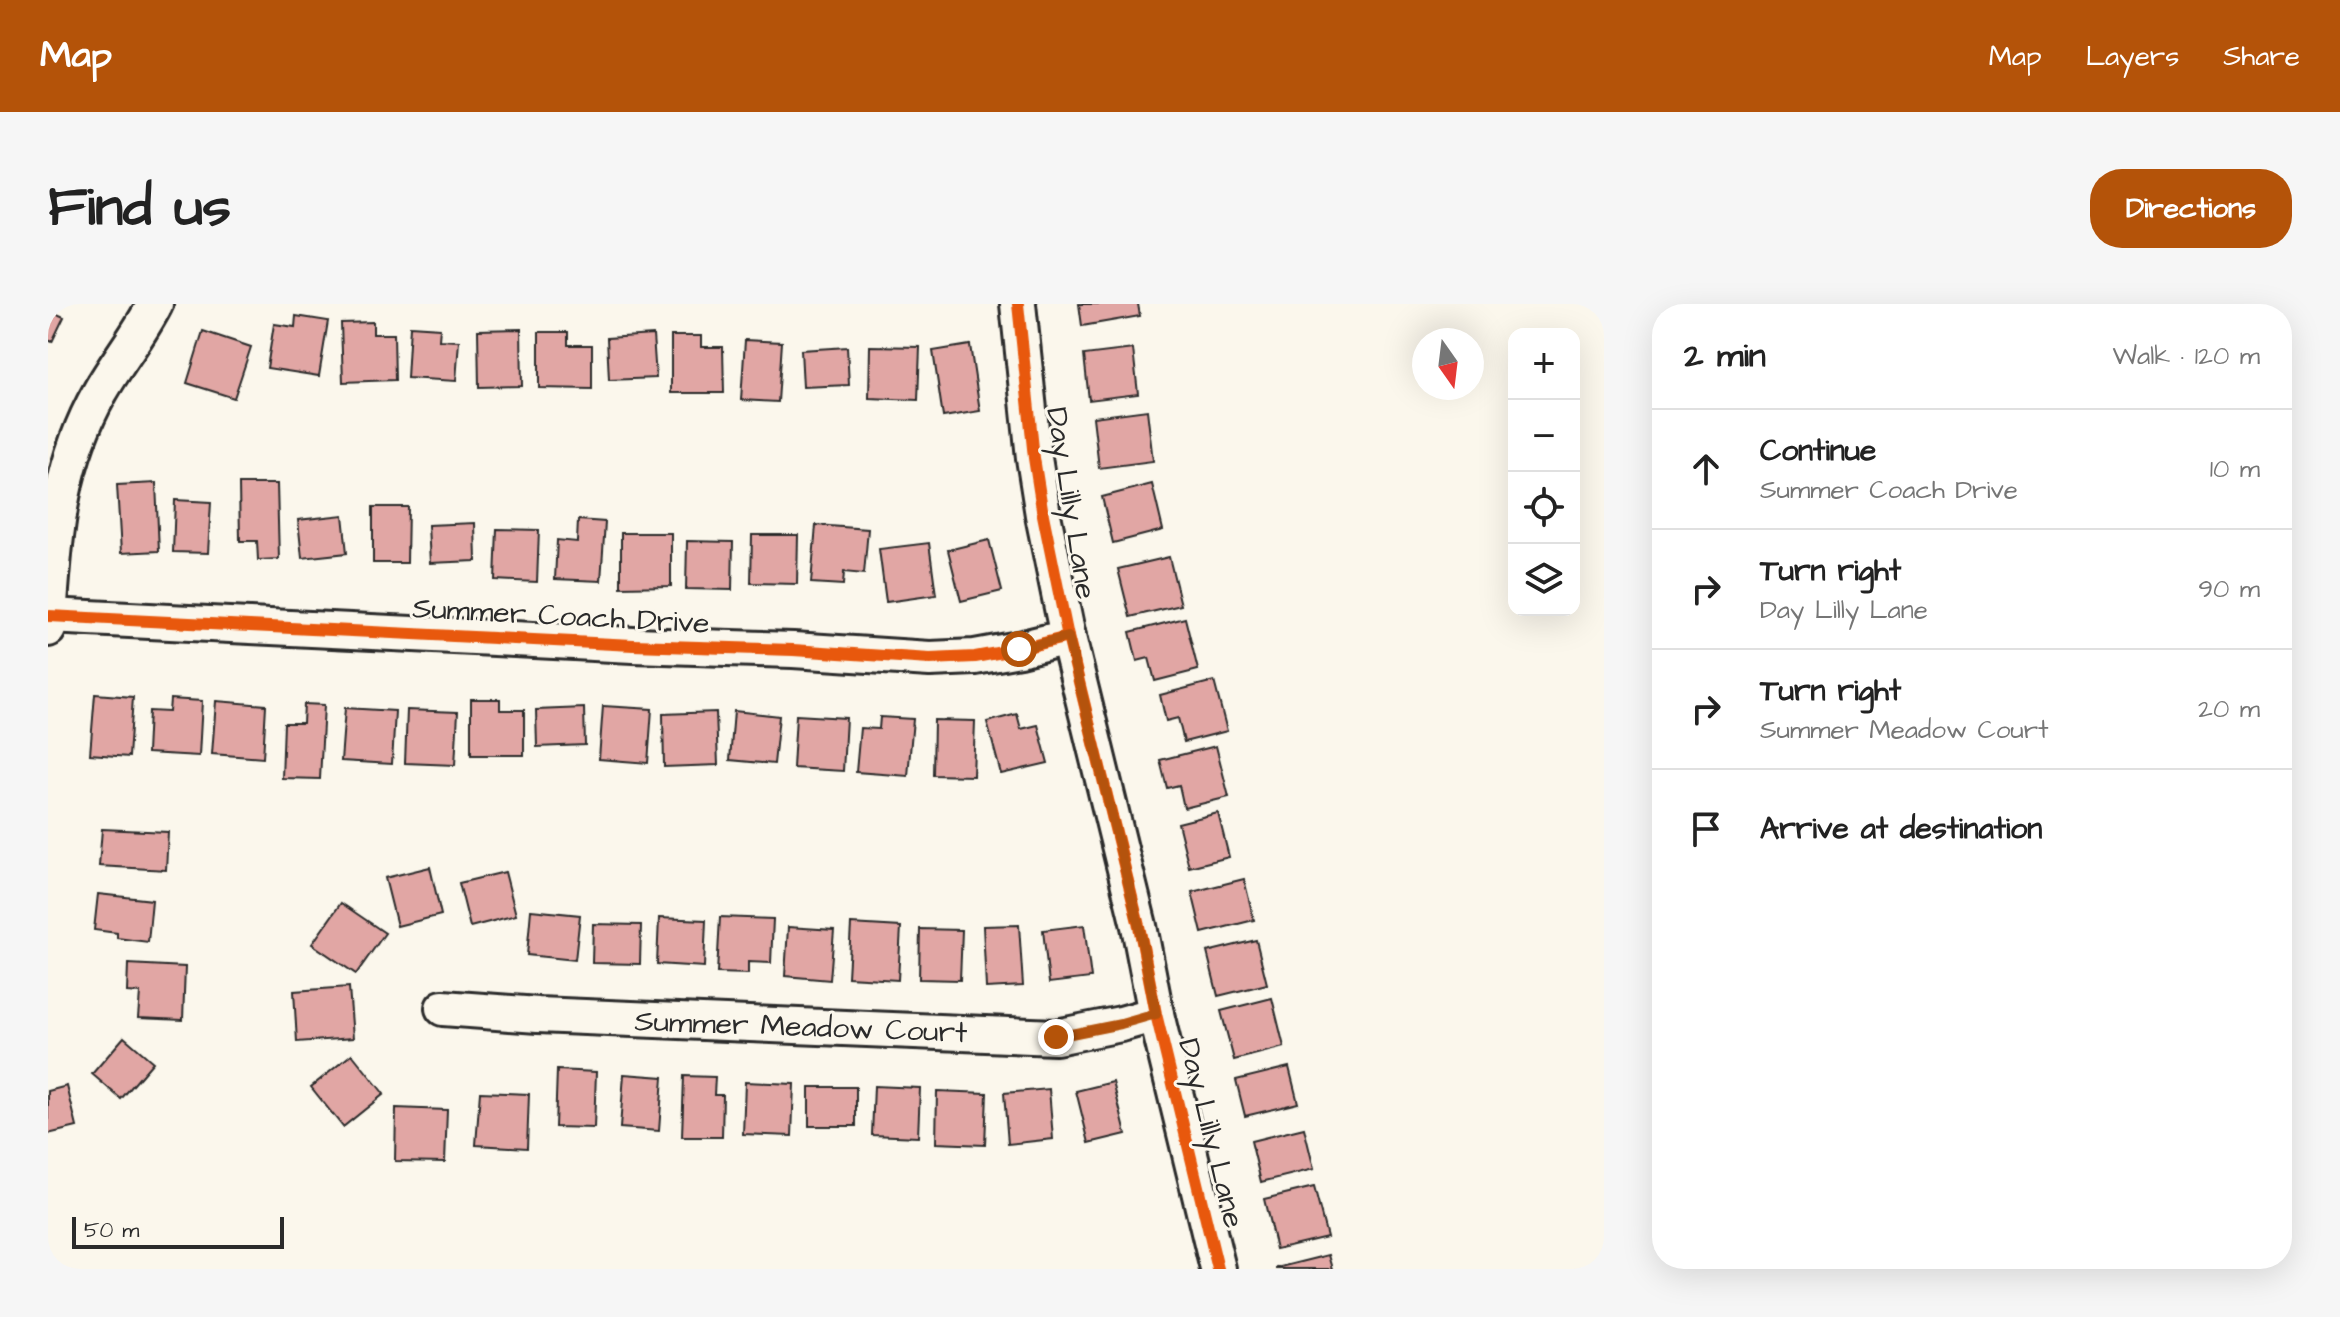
<!DOCTYPE html>
<html lang="en">
<head>
<meta charset="utf-8">
<style>
  body { margin:0; font-family:"Architects Daughter",sans-serif; background:#f6f6f6; color:#222 }
  .controls { position:absolute; right:24px; top:24px; display:grid; overflow:hidden; border-radius:16px; box-shadow:0 8px 32px #0002 }
  .controls button { width:72px; height:72px; display:grid; place-items:center; padding:0; border:0; border-bottom:2px solid #e0e0e0; background:#fff; color:#222; font:40px sans-serif }
  .compass { position:absolute; left:1364px; top:24px; width:72px; height:72px; border-radius:50%; background:#fff; box-shadow:0 8px 32px #0002; rotate:166deg }
  .scale { position:absolute; left:24px; bottom:20px; width:212px; box-sizing:border-box; padding-left:8px; border:4px solid #2b2b2b; border-top:0; font-size:22px; line-height:28px; white-space:nowrap; color:#2b2b2b; -webkit-text-stroke:6px #fbf7ec; paint-order:stroke }
  .stop { position:absolute; width:24px; height:24px; margin:-18px; border:6px solid #b45309; border-radius:50%; background:#fff }
  .stop.end { background:#b45309; border-color:#fff; box-shadow:0 2px 8px #0008 }
  .list { margin:0; padding:0; list-style:none }
  h2 { display:flex; justify-content:space-between; align-items:center; height:104px; margin:0; padding:0 32px; font-size:34px }
  h2 small { font-size:26px; font-weight:400; color:#767676 }
  .list li { display:grid; grid-template-columns:52px 1fr auto; gap:24px; align-items:center; box-sizing:border-box; height:120px; padding:0 32px; border-top:2px solid #e0e0e0 }
  .list b { display:block; font-size:30px; white-space:nowrap }
  .list p { margin:0; font-size:26px; white-space:nowrap; color:#767676 }
  .list em { font-size:26px; font-style:normal; color:#767676 }
  .icon { flex:none; width:44px; height:44px; fill:none; stroke:currentColor; stroke-width:2; stroke-linecap:round; stroke-linejoin:round }
  .map { position:relative; flex:none; width:1556px; height:965px; overflow:hidden; border-radius:32px }
  header { display:flex; align-items:center; gap:48px; box-sizing:border-box; height:112px; padding:0 40px; background:#b45309; color:#fff }
  header strong { font-size:38px }
  nav { display:flex; gap:44px; margin-inline-start:auto; font-size:28px }
  .intro { display:flex; align-items:center; justify-content:space-between; box-sizing:border-box; height:192px; padding:0 48px }
  h1 { margin:0; font-size:56px }
  .button { padding:20px 36px; border-radius:32px; background:#b45309; color:#fff; font-size:28px; font-weight:700 }
  main { display:flex; gap:48px; padding:0 48px }
  aside { flex:1; background:#fff; border-radius:32px; box-shadow:0 8px 32px #0002 }
  .map>svg:first-child { display:block }
  .building { fill:#e1a6a4; stroke:#2b2b2b; stroke-width:2 }
  .lines { fill:none; stroke-linecap:round; stroke-linejoin:round }
  .street-casing { stroke:#2b2b2b; stroke-width:40 }
  .street { stroke:#fbf7ec; stroke-width:34 }
  .cycleway-casing { stroke:#fbf7ec; stroke-width:17 }
  .cycleway { stroke:#e8590c; stroke-width:12 }
  .route { stroke:#b45309; stroke-width:10 }
  .labels { text-anchor:middle; stroke-width:6; stroke-linejoin:round; paint-order:stroke }
  .street-label { font-size:30px; fill:#2b2b2b; stroke:#fbf7ec }
</style>
</head>
<body>
<header>
<strong>Map</strong>
<nav><a>Map</a><a>Layers</a><a>Share</a></nav>
</header>
<div class="intro"><h1>Find us</h1><a class="button">Directions</a></div>
<main>
<div class="map">
<svg width="1556" height="965" viewBox="0 0 1556 965">
  <rect width="100%" height="100%" fill="#fbf7ec"/>
  <filter id="ink" filterUnits="userSpaceOnUse"><feTurbulence type="fractalNoise" baseFrequency=".0125" numOctaves="2"/><feDisplacementMap in="SourceGraphic" scale="16" xChannelSelector="R" yChannelSelector="G"/><feConvolveMatrix kernelMatrix="1 2 1 2 8 2 1 2 1" color-interpolation-filters="sRGB"/></filter>
  <g filter="url(#ink)">
    <!-- building -->
    <g class="building">
      <polygon points="1031,0 1090,0 1092,12 1034,22"/>
      <polygon points="0,6 16,13 4,38 0,36"/>
      <polygon points="248,12 280,17 271,72 219,64 226,20 247,23"/>
      <polygon points="325,18 325,30 346,30 347,76 295,78 293,19"/>
      <polygon points="362,22 392,24 391,36 411,37 408,77 359,74"/>
      <polygon points="473,25 474,82 431,83 430,26"/>
      <polygon points="155,27 203,43 186,94 139,79"/>
      <polygon points="491,28 520,28 520,41 544,41 544,85 491,84"/>
      <polygon points="605,31 608,74 561,76 559,34"/>
      <polygon points="623,32 653,32 653,43 675,43 676,89 623,89"/>
      <polygon points="697,36 734,38 730,98 693,96"/>
      <polygon points="922,41 932,107 895,113 885,47"/>
      <polygon points="822,42 872,43 870,96 821,94"/>
      <polygon points="799,43 801,81 755,83 753,46"/>
      <polygon points="1085,45 1090,90 1041,96 1036,51"/>
      <polygon points="1099,106 1105,157 1051,164 1045,113"/>
      <polygon points="108,179 111,247 73,249 69,181"/>
      <polygon points="191,180 229,180 231,255 210,256 209,237 192,237"/>
      <polygon points="1104,180 1115,226 1065,239 1054,193"/>
      <polygon points="127,196 163,198 160,249 125,248"/>
      <polygon points="325,203 360,203 359,259 325,259"/>
      <polygon points="295,211 299,249 254,254 250,216"/>
      <polygon points="530,216 557,218 553,277 507,275 509,236 529,238"/>
      <polygon points="427,219 428,257 382,259 380,221"/>
      <polygon points="768,221 820,225 816,270 796,268 795,281 763,279"/>
      <polygon points="449,225 491,226 489,278 447,276"/>
      <polygon points="573,229 623,229 623,282 573,283"/>
      <polygon points="704,231 750,231 749,280 703,279"/>
      <polygon points="941,236 954,287 913,297 900,246"/>
      <polygon points="639,237 685,238 684,286 638,285"/>
      <polygon points="881,239 888,291 838,298 831,245"/>
      <polygon points="1121,253 1133,301 1082,313 1070,265"/>
      <polygon points="1137,314 1150,366 1107,377 1101,354 1089,357 1082,328"/>
      <polygon points="1166,377 1179,427 1136,438 1130,414 1118,417 1112,391"/>
      <polygon points="47,390 85,393 81,453 42,450"/>
      <polygon points="122,395 154,397 151,452 99,449 101,407 121,408"/>
      <polygon points="423,395 452,395 452,406 476,406 476,451 423,451"/>
      <polygon points="168,397 218,401 215,454 164,450"/>
      <polygon points="256,400 276,401 272,475 234,474 236,419 255,419"/>
      <polygon points="555,402 604,405 600,459 551,455"/>
      <polygon points="297,404 347,407 344,460 293,457"/>
      <polygon points="536,404 537,441 489,443 488,406"/>
      <polygon points="359,406 410,408 407,461 357,459"/>
      <polygon points="686,407 731,412 726,460 682,456"/>
      <polygon points="668,408 670,461 616,463 615,410"/>
      <polygon points="969,410 973,425 990,421 1000,459 953,470 939,418"/>
      <polygon points="748,411 798,414 795,467 745,464"/>
      <polygon points="832,413 865,415 860,472 808,468 812,424 831,425"/>
      <polygon points="886,416 927,417 925,472 885,471"/>
      <polygon points="1168,442 1181,493 1136,504 1131,481 1119,484 1112,456"/>
      <polygon points="1170,509 1181,553 1141,563 1130,519"/>
      <polygon points="54,525 120,528 118,566 51,562"/>
      <polygon points="382,563 393,611 349,622 337,574"/>
      <polygon points="457,568 468,611 422,623 411,579"/>
      <polygon points="1196,575 1206,616 1154,629 1144,588"/>
      <polygon points="50,590 104,596 100,638 69,634 69,629 46,626"/>
      <polygon points="293,599 337,629 308,670 264,640"/>
      <polygon points="483,606 532,611 527,656 479,651"/>
      <polygon points="672,613 725,615 723,659 700,658 700,670 669,669"/>
      <polygon points="611,614 658,616 656,663 609,660"/>
      <polygon points="545,620 593,621 592,660 544,659"/>
      <polygon points="803,620 853,623 850,676 800,673"/>
      <polygon points="971,621 975,682 938,684 935,622"/>
      <polygon points="1036,621 1043,674 1001,679 995,626"/>
      <polygon points="740,623 786,626 782,676 737,672"/>
      <polygon points="872,625 914,626 912,676 871,675"/>
      <polygon points="1208,636 1219,680 1170,692 1159,648"/>
      <polygon points="80,660 137,663 135,716 90,714 92,689 79,688"/>
      <polygon points="301,683 305,734 249,738 246,687"/>
      <polygon points="1224,694 1236,743 1186,756 1173,707"/>
      <polygon points="76,733 105,758 73,795 44,770"/>
      <polygon points="304,750 336,790 295,823 263,783"/>
      <polygon points="1241,763 1250,799 1197,812 1188,776"/>
      <polygon points="509,766 548,768 546,824 507,823"/>
      <polygon points="576,770 615,773 611,827 572,824"/>
      <polygon points="636,772 667,773 666,791 675,791 674,833 634,833"/>
      <polygon points="697,778 746,780 744,832 695,830"/>
      <polygon points="1065,778 1078,830 1041,839 1028,787"/>
      <polygon points="19,782 29,823 0,830 0,787"/>
      <polygon points="826,782 872,784 870,833 824,831"/>
      <rect x="761" y="783" width="47" height="39"/>
      <polygon points="1001,785 1005,835 960,840 956,789"/>
      <polygon points="889,787 939,789 937,841 888,839"/>
      <polygon points="432,788 481,790 479,844 428,841"/>
      <polygon points="348,804 399,806 397,858 347,857"/>
      <polygon points="1256,824 1266,865 1213,878 1203,837"/>
      <polygon points="1266,883 1279,933 1228,945 1216,895"/>
      <polygon points="1281,951 1285,965 1229,965 1229,964"/>
    </g>
    <g class="lines">
      <!-- street casing -->
      <g class="street-casing">
        <g id="street">
          <polyline points="970,0 986,154 995,211 1020,333 1091,622 1108,710 1170,965"/>
          <polyline points="1,312 585,341 745,346 882,355 927,353 971,345 1020,333"/>
          <path d="M0,325c7,-86 8,-159 52,-237 17,-30 39,-57 55,-88"/>
          <polyline points="395,704 490,711 1008,733 1073,720 1108,710"/>
        </g>
      </g>
      <!-- street -->
      <use href="#street" class="street"/>
      <!-- cycleway casing -->
      <g class="cycleway-casing">
        <g id="cycleway">
          <polyline points="970,0 986,154 995,211 1020,333 1091,622 1108,710 1170,965"/>
          <polyline points="1,312 585,341 745,346 882,355 927,353 971,345 1020,333"/>
        </g>
      </g>
      <!-- cycleway -->
      <use href="#cycleway" class="cycleway"/>
    </g>
  </g>
  <g class="lines" filter="url(#ink)">
    <!-- route -->
    <polyline class="route" points="971,345 1020,333 1091,622 1108,710 1073,720 1008,733"/>
  </g>
  <g class="labels">
    <!-- street labels -->
    <g class="street-label">
      <text transform="translate(1024 199) rotate(81)" y="10">Day Lilly Lane</text>
      <text transform="translate(513 311) rotate(3)" y="10">Summer Coach Drive</text>
      <text transform="translate(753 722) rotate(2)" y="10">Summer Meadow Court</text>
      <text transform="translate(1164 829) rotate(76)" y="10">Day Lilly Lane</text>
    </g>
  </g>
</svg>
<div class="controls">
<button>+</button>
<button>−</button>
<button><svg class="icon" aria-label="locate" viewBox="0 0 24 24"><circle cx="12" cy="12" r="6"/><path d="M12 2v4M12 18v4M2 12h4M18 12h4"/></svg></button>
<button><svg class="icon" aria-label="layers" viewBox="0 0 24 24"><path d="M12 4l9 5-9 5-9-5zM3 14l9 5 9-5"/></svg></button>
</div>
<svg class="compass" viewBox="-18 -18 36 36"><path d="M0-13l5 13h-10z" fill="#e53935"/><path d="M0 13l5-13h-10z" fill="#767676"/></svg>
<div class="scale">50 m</div>
<div class="stop" style="left:971px;top:345px"></div>
<div class="stop end" style="left:1008px;top:733px"></div>
</div>
<aside>
<h2>2 min<small>Walk · 120 m</small></h2>
<ul class="list">
<li><svg class="icon" aria-label="ahead" viewBox="0 0 24 24"><path d="M12 20V5M6 11l6-6 6 6"/></svg><div><b>Continue</b><p>Summer Coach Drive</p></div><em>10 m</em></li>
<li><svg class="icon" aria-label="right" viewBox="0 0 24 24"><path d="M7 20v-9h11M14 6l5 5-5 5"/></svg><div><b>Turn right</b><p>Day Lilly Lane</p></div><em>90 m</em></li>
<li><svg class="icon" aria-label="right" viewBox="0 0 24 24"><path d="M7 20v-9h11M14 6l5 5-5 5"/></svg><div><b>Turn right</b><p>Summer Meadow Court</p></div><em>20 m</em></li>
<li><svg class="icon" aria-label="arrive" viewBox="0 0 24 24"><path d="M6 21V4h12l-3 4 3 4H6"/></svg><div><b>Arrive at destination</b></div></li>
</ul>
</aside>
</main>
</body>
</html>
